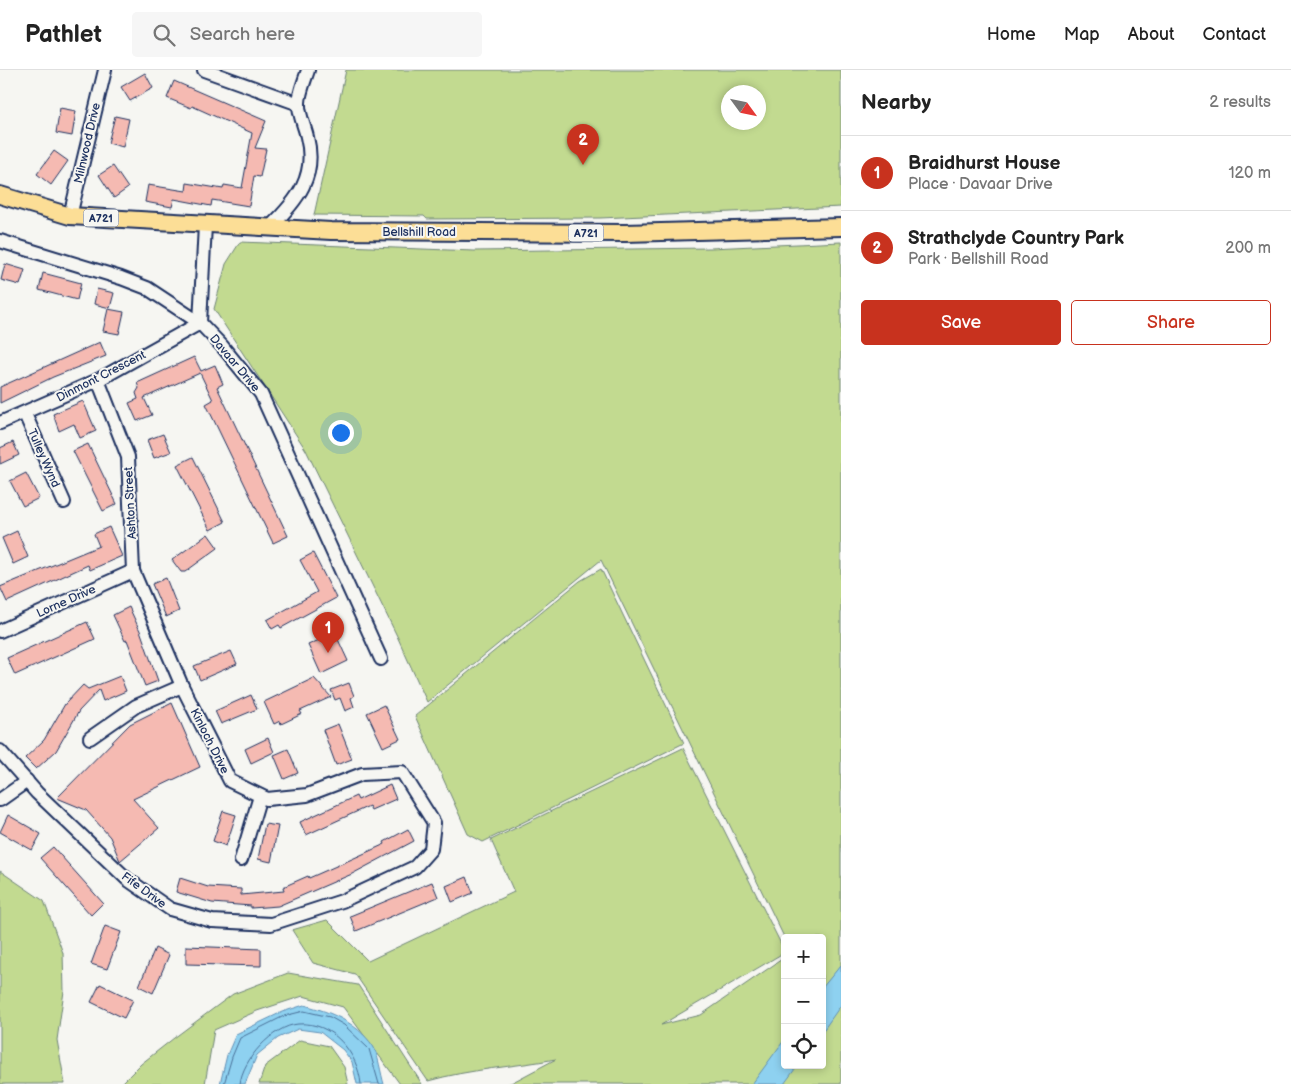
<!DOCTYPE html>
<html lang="en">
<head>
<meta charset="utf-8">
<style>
  body { margin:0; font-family:"Balsamiq Sans",sans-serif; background:#f6f6f6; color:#222 }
  .controls { position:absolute; right:15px; bottom:15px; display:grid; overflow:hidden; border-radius:5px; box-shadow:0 2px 8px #0003 }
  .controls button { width:45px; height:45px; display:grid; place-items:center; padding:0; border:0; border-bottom:1px solid #e0e0e0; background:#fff; color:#222; font:25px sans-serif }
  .compass { position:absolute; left:721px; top:15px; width:45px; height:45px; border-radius:50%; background:#fff; box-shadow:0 2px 8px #0003; rotate:123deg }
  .you { position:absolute; left:340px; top:362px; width:18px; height:18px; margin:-12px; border:4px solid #fff; border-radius:50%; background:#1a73e8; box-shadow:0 0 0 8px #1a73e833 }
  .badge { display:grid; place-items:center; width:32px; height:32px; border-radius:50%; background:#c8321e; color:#fff; font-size:16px; font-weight:700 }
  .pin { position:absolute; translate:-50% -41px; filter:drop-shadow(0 1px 2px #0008) }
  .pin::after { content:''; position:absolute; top:26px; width:18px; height:15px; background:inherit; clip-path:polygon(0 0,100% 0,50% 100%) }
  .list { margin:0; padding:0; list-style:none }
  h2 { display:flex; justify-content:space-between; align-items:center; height:65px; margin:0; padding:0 20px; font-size:21px }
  h2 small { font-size:16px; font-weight:400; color:#767676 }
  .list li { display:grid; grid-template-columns:32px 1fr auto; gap:15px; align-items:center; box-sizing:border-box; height:75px; padding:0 20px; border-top:1px solid #e0e0e0 }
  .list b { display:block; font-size:19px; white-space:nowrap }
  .list p { margin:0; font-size:16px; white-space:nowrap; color:#767676 }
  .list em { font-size:16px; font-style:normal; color:#767676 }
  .actions { display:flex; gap:10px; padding:15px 20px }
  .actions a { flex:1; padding:11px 0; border:1px solid #c8321e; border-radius:5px; text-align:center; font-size:18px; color:#c8321e }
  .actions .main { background:#c8321e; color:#fff }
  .icon { flex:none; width:28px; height:28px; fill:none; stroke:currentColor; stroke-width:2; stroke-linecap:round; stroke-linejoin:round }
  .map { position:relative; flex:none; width:841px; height:1014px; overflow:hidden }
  header { display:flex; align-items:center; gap:30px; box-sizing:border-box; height:70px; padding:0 25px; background:#fff; border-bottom:1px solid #e0e0e0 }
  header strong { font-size:24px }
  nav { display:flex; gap:28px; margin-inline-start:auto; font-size:18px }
  .search { width:350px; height:45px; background:#f6f6f6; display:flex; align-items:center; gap:12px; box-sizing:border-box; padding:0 18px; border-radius:5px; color:#767676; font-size:19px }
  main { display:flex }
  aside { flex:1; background:#fff }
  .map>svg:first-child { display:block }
  .green { fill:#c2da90; stroke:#6e8477; fill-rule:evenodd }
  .water { fill:#8ed1f0; stroke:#6090b6 }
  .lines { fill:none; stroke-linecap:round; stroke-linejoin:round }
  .shore { stroke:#497098; stroke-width:1 }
  .building { fill:#f5bab2; stroke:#1b2f5e }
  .minor-casing { stroke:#1b2f5e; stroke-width:16 }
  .major-casing { stroke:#1b2f5e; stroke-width:20 }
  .minor { stroke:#f6f6f2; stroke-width:12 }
  .major { stroke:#fcde96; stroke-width:16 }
  .labels { text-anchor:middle; stroke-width:4; stroke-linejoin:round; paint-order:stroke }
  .shield { fill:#f6f6f2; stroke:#5d6b8a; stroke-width:1 }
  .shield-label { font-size:11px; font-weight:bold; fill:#1b2f5e }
  .street-label { font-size:12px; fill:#1b2f5e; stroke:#f6f6f2 }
</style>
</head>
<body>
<header>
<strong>Pathlet</strong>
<div class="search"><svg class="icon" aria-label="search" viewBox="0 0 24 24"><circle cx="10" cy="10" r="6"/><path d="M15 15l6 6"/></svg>Search here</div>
<nav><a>Home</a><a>Map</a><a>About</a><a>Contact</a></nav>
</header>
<main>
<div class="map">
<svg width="841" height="1014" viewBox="0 0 841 1014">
  <rect width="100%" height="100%" fill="#f6f6f2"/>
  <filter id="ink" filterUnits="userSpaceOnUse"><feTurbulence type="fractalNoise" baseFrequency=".02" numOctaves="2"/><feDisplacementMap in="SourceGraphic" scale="10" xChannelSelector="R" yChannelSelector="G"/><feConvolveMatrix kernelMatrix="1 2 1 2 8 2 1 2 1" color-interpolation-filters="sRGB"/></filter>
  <g filter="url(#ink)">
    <!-- green -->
    <g class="green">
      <path d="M346,0h495v137l-241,11 -173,1 -3,-3 -110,-1zM728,22h30v30h-30z"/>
      <path d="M240,172l234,9 237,-3 130,-6v842h-336l6,-1 45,-24c-43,8 -86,10 -128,22l-73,-107 -42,-11 -21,-33 35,-10 41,41 146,-69 -23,-52 192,-92 102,204 -124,73 40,-10 84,-58v108h37v-127l-37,1 -184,-379 -174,142 -30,-66 -91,-186 -92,-141 12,-45z"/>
      <polygon points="601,499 684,673 483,772 468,764 415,646 580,511"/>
      <polygon points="0,801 44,831 63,883 64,921 57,970 65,1014 0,1014"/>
      <polygon points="288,903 358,915 422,1014 400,1014 343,937 303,926 257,941 214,960 205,1014 121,1014 141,994 174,968 233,924"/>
      <polygon points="300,970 329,976 344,997 348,1014 259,1014 265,996"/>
    </g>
    <!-- water -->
    <g class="water">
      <polygon points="841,895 841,935 822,962 822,918"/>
      <path d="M304,935c27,7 52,17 69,41 5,7 8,29 11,38h-27l-5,-22 -9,-12 -23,-18 -22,-3 -20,9 -21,17 -12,29h-25l7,-29 9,-21 46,-22z"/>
      <polygon points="785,969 785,995 798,995 784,1014 752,1014"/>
    </g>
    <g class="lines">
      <!-- shore -->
      <g class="shore">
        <polyline points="224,1014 232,987 240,968 284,946 304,941 330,947 344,955 369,979 379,1014"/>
        <path d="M240,1014c2,-24 33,-58 58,-60 34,-3 60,29 63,60"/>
      </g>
    </g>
    <!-- building -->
    <g class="building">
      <polygon points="145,3 153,18 130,31 121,17"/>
      <polygon points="174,11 266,51 255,78 266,79 260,107 254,106 249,136 212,130 211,136 174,129 172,137 145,132 148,115 186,121 187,113 223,119 224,115 242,118 252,63 192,36 191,38 167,28"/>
      <polygon points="60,38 76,41 72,66 56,63"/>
      <polygon points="115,46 129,49 123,77 108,73"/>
      <polygon points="54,81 68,91 51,115 37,104"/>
      <polygon points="113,96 128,118 114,128 99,105"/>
      <polygon points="5,194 25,200 20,215 1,210"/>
      <polygon points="43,203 81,213 77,230 39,220"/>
      <polygon points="97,219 114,223 110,238 94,234"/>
      <polygon points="108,239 124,242 119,264 103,261"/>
      <polygon points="100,272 106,286 53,307 0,333 0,317"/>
      <polygon points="194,287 201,301 215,295 223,314 217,317 288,466 273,473 206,334 213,330 200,303 144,328 152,345 137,351 129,333 138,329 136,323 139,318 137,313"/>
      <polygon points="83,331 96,361 80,368 74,354 59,361 53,344"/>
      <polygon points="163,364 171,382 154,388 147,370"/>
      <polygon points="13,372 19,385 0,394 0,378"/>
      <polygon points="88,374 117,434 103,441 73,381"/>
      <polygon points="193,387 225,452 210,460 177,395"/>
      <polygon points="26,403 39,428 23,436 10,411"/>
      <polygon points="109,457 122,486 90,500 88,495 7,532 0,517 99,476 94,464"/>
      <polygon points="17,461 28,487 13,494 2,468"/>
      <polygon points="208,464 218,478 185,502 181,502 172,490"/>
      <polygon points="313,483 336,528 281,558 279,555 272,559 267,550 317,522 300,490"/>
      <polygon points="166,508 179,541 166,547 152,514"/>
      <polygon points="129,537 141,563 158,611 145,616 127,570 125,571 113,545"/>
      <polygon points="87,552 95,569 15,605 7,588"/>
      <polygon points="335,563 348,591 321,604 308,575"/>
      <polygon points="231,581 237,594 200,610 194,596"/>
      <polygon points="120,606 126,621 103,631 99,620 79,641 56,681 36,699 25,688 44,670 65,634 83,615 88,619"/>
      <polygon points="314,608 331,627 300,641 302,644 281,654 280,651 274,654 264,632"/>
      <polygon points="349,613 354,626 351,628 354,637 345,641 340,628 335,630 331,620"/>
      <polygon points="251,625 257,639 221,654 215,641"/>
      <polygon points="172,633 200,697 133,729 159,758 120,791 110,767 86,740 57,728 130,654"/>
      <polygon points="384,635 400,669 383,677 367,643"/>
      <polygon points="338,654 352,689 336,695 323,660"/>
      <polygon points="268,668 274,682 251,693 245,679"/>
      <polygon points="288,679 298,703 284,709 274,685"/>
      <polygon points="390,715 396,729 371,740 369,736 306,765 300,752 356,726 358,730"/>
      <polygon points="223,741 236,745 226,776 213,771"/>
      <polygon points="8,745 41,764 32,780 0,762"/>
      <polygon points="265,754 278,756 271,792 258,789"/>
      <polygon points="408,759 414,771 352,804 278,836 251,838 251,836 212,833 176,822 180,808 208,817 241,819 241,825 284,821 283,817 308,806 309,808 352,789 385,774 384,772"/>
      <polygon points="53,777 103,833 91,845 40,788"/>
      <polygon points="467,807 473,823 452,832 446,816"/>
      <polygon points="432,812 438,827 356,861 350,846"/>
      <polygon points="105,856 121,862 107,899 91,894"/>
      <polygon points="186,876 261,879 261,896 186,894"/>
      <polygon points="155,878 169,885 153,923 139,916"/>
      <polygon points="100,914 133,930 124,948 91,932"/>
    </g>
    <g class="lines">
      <!-- minor casing -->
      <g class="minor-casing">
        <g id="minor">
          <polyline points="204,0 299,34"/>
          <polyline points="70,146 105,0"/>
          <path d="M270,157c28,-27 47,-51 37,-90 -2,-10 -9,-24 -8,-34 0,-10 6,-23 9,-33"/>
          <polyline points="0,171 121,208 147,218 200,253 222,276 261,324 381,589"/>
          <polyline points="25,344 64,432"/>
          <polyline points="0,353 98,310 200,253 205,155"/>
          <polyline points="0,561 133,501"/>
          <polyline points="90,668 136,636 182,616"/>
          <polyline points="0,681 37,723 127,809 170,839 212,851 271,854 342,831 415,797 431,779 434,753 402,702 362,704 307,725 267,729 230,711 182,616 133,501 128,387 98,310"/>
          <polyline points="0,730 27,711"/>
          <polyline points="241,790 260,726"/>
        </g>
      </g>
      <!-- major casing -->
      <g class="major-casing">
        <polyline id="major" points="0,125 70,146 331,161 625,163 841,157"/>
      </g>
      <!-- minor -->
      <use href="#minor" class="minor"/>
      <!-- major -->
      <use href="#major" class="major"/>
    </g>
  </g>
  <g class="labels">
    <!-- shield labels -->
    <g class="shield">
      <rect x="83.5" y="139.5" width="35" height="17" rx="4"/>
      <rect x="568.5" y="154.5" width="35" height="17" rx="4"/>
    </g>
    <g class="shield-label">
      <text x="101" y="152">A721</text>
      <text x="586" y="167">A721</text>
    </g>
    <!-- street labels -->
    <g class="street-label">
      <text transform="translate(87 73) rotate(-77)" y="4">Milnwood Drive</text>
      <text x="419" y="166">Bellshill Road</text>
      <text transform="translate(235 293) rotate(50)" y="4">Davaar Drive</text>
      <text transform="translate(101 306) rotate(-27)" y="4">Dinmont Crescent</text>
      <text transform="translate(44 388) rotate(66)" y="4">Tulley Wynd</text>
      <text transform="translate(130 433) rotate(-93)" y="4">Ashton Street</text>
      <text transform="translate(66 531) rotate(-24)" y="4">Lorne Drive</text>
      <text transform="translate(210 671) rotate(63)" y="4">Kinloch Drive</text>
      <text transform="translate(144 820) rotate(36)" y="4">Fife Drive</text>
    </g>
  </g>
</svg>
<div class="controls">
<button>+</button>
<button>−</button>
<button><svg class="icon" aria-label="locate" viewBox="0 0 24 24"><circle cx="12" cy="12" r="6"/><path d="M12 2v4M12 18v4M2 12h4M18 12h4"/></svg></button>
</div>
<svg class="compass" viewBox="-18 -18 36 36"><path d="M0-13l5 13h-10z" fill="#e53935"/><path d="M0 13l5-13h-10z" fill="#767676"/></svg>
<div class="you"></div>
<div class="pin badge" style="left:328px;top:583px">1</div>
<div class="pin badge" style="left:583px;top:95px">2</div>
</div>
<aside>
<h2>Nearby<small>2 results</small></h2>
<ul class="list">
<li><span class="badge">1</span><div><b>Braidhurst House</b><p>Place · Davaar Drive</p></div><em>120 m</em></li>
<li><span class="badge">2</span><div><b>Strathclyde Country Park</b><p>Park · Bellshill Road</p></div><em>200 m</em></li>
</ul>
<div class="actions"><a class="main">Save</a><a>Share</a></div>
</aside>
</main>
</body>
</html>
